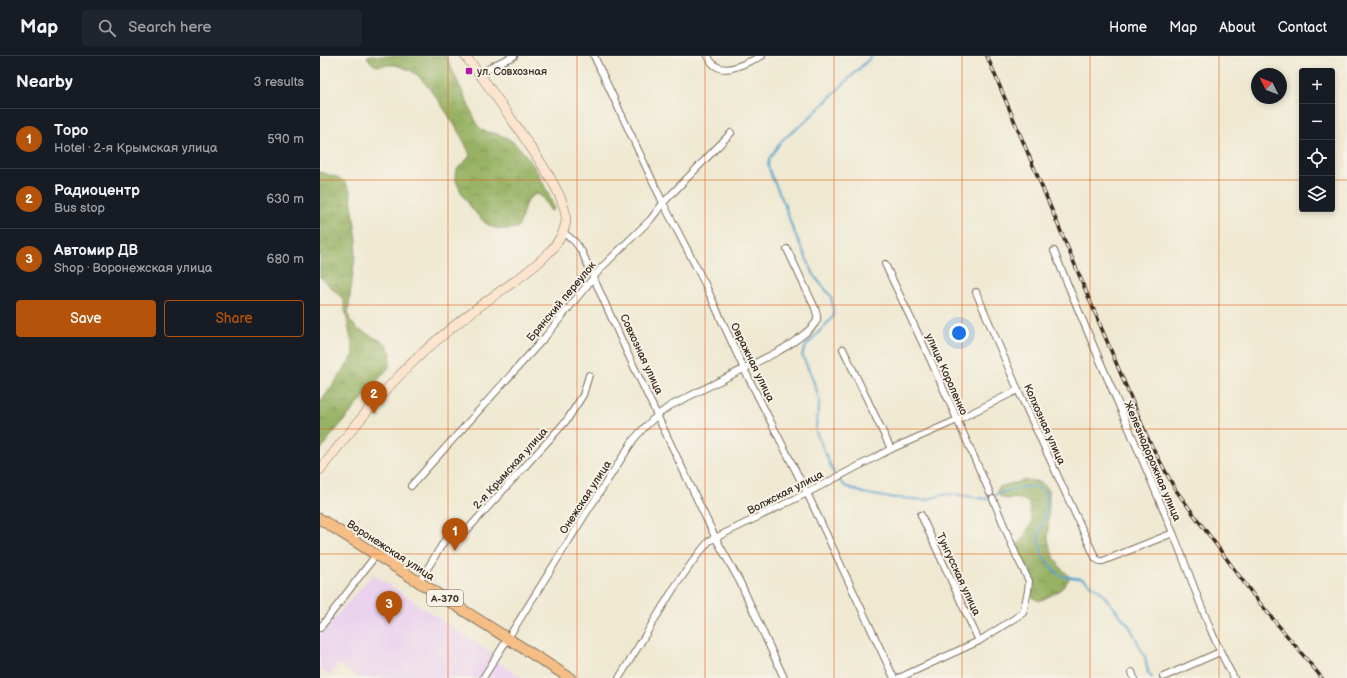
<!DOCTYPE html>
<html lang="en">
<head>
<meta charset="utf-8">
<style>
  body { margin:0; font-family:"Balsamiq Sans",sans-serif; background:#20242c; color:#f1f3f6 }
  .controls { position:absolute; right:12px; top:12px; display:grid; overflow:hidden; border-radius:4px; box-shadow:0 2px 6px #0003 }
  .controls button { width:36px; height:36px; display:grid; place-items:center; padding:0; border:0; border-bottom:1px solid #363941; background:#171b24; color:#f1f3f6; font:20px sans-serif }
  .compass { position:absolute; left:931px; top:12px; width:36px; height:36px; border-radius:50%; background:#171b24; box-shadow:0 2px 6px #0003; rotate:312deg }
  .you { position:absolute; left:639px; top:277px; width:14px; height:14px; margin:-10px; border:3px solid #fff; border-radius:50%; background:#1a73e8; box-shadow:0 0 0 6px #1a73e833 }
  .badge { display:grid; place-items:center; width:26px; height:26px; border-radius:50%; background:#b45309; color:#fff; font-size:13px; font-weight:700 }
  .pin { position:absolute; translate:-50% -33px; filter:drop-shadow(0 1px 2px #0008) }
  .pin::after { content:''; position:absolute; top:21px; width:14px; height:12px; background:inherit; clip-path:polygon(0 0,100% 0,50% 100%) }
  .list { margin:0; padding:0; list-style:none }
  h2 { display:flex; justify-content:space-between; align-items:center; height:52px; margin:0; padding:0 16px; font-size:17px }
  h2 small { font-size:13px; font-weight:400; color:#9ea1a6 }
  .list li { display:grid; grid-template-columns:26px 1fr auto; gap:12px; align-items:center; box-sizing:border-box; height:60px; padding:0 16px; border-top:1px solid #363941 }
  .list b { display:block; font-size:15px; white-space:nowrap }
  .list p { margin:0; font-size:13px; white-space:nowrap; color:#9ea1a6 }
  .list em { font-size:13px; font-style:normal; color:#9ea1a6 }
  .actions { display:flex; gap:8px; padding:12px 16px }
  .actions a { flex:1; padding:9px 0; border:1px solid #b45309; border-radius:4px; text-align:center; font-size:14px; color:#b45309 }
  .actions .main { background:#b45309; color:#fff }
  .icon { flex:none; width:22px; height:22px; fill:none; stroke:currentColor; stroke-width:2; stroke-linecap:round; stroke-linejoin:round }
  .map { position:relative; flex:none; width:1027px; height:622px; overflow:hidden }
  header { display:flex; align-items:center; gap:24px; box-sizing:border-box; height:56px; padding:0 20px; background:#171b24; border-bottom:1px solid #363941 }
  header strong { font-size:19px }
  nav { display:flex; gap:22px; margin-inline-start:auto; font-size:14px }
  .search { width:280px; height:36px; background:#20242c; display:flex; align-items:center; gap:10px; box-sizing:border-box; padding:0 14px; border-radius:4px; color:#9ea1a6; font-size:15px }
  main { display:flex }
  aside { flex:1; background:#171b24 }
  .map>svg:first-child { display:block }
  .built { fill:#ead1ed }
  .forest { fill:url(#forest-crowns); stroke:#6a6e42 }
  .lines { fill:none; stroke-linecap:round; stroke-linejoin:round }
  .stream { stroke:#55a2ce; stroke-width:2 }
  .minor-casing { stroke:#7a6d5d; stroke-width:8 }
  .secondary-casing { stroke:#7a6d5d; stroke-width:10 }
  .trunk-casing { stroke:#7a6d5d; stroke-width:12 }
  .minor { stroke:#fff; stroke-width:6 }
  .secondary { stroke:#fbe5cf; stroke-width:9 }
  .trunk { stroke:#f6be87; stroke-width:10 }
  .rail-casing { stroke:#3b2a1e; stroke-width:3.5 }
  .rail { stroke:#f7f3e8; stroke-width:2; stroke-dasharray:6; stroke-linecap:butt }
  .grid { fill:none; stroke:#df570d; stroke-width:1; stroke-opacity:0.55 }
  .poi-dot { fill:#b5179e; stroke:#f7f3e8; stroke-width:1.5 }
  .labels { text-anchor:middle; stroke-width:4; stroke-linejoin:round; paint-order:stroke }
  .shield { fill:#f7f3e8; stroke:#73665b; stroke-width:1 }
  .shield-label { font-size:10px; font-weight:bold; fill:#3b2a1e }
  .poi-label { font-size:11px; fill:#3b2a1e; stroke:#f7f3e8; text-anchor:start }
  .street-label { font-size:11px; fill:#3b2a1e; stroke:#f7f3e8 }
</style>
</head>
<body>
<header>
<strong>Map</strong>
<div class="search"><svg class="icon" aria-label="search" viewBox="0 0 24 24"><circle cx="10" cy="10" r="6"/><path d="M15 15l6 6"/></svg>Search here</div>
<nav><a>Home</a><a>Map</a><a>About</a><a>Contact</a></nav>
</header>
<main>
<aside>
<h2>Nearby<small>3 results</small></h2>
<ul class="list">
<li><span class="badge">1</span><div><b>Торо</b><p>Hotel · 2-я Крымская улица</p></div><em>590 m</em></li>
<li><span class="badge">2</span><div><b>Радиоцентр</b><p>Bus stop</p></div><em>630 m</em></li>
<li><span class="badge">3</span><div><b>Автомир ДВ</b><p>Shop · Воронежская улица</p></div><em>680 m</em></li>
</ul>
<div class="actions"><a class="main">Save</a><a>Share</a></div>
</aside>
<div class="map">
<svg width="1027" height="622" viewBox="0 0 1027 622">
  <defs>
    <pattern id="forest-crowns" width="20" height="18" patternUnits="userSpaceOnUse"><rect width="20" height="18" fill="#98b265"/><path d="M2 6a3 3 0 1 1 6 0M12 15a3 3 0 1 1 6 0" fill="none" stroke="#7d9153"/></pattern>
  </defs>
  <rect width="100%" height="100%" fill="#f7f3e8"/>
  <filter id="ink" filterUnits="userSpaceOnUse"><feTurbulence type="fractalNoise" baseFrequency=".025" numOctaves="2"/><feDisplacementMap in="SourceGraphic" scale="8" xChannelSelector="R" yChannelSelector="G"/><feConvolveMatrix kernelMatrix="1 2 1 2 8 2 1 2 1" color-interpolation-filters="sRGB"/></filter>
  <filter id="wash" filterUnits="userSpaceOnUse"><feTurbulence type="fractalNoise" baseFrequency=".012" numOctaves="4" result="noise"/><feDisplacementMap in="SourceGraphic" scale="16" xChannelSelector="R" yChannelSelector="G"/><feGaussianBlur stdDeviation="0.9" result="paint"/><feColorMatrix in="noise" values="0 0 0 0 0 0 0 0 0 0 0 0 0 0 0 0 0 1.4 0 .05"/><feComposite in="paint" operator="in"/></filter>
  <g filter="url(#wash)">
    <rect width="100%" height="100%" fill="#efe9d2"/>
    <!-- built -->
    <polygon class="built" points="53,518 172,598 178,606 203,622 38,622 18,608 10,620 0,613 0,579"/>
    <!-- forest -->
    <g class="forest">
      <path d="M47,0h79l32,70c8,9 15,5 25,10 24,10 42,49 51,72l-2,3 -2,-1 -6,-10 -4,-5 -4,-1c-17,8 -10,22 -19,34 -8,1 -17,2 -25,-1 -12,-4 -37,-39 -37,-52 1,-9 11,-12 15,-20 -6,-18 -41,-73 -57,-83 -5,-3 -15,-7 -20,-7 -12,-1 -19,6 -26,-9z"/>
      <polygon points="0,116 17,121 25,126 30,134 37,184 28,257 30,264 37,273 65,287 71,297 69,311 10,381 0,395 0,347 34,299 23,243 0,221"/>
      <path d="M706,424l10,1 11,6 2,6 -1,46c2,10 7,21 13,29 3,4 7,5 8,10 -4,12 -19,18 -30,23l-6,-3 -3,-22 -12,-25v-7l7,-9 7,-13 -3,-18c-9,-12 -25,2 -32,-12l2,-5 3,-1z"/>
    </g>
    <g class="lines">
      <!-- stream -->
      <g class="stream">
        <path d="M515,420l-19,-44c-1,-11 4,-21 3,-32 -1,-11 -12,-34 -17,-45l4,-9 27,-29v-9l-2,-12 -16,-19 -23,-50 -8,-24 -13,-28 -3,-10 1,-6 13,-19 23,-18 67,-66"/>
        <polyline points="518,423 525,430 543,437 565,441 604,444 623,439 633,438 666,443 682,436 709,430 721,433 727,441 724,463 718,483 723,501 737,517 742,520 763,523 780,535 810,571 825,601 828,616 832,622"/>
      </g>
    </g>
  </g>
  <g filter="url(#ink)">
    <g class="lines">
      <!-- minor casing -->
      <g class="minor-casing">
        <g id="minor">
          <polyline points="274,0 343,147 385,228 424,313 487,437 574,622"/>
          <path d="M388,0c11,25 36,7 54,0"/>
          <polyline points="161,18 174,9 194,0"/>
          <polyline points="243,176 255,186 262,196 306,294 395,481 420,526 464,622"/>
          <path d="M734,195c38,94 80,187 119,282 20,48 35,99 61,145"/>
          <polyline points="565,208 611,305 670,437"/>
          <polyline points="656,236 698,334 776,503 780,505 783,505 853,477"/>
          <polyline points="523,293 571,393"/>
          <polyline points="91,430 225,281 282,211 331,163 343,147 411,77"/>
          <polyline points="601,459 659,585"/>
          <polyline points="99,526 125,484 148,473 247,364 263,339 269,319"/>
          <polyline points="0,572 56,499"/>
          <polyline points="812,616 814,622"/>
          <polyline points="843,621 900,596"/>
          <path d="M163,622l102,-163 49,-76c11,-13 22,-24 36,-33l109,-55c9,-5 34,-21 38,-31 1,-4 -1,-8 -2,-12l-28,-59"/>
          <polyline points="299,622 354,532 376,501 389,485 487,437 571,393 637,364 698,334"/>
          <polyline points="579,622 659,585 703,557 708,535 709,525 697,501 673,443"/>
        </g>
      </g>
      <!-- secondary casing -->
      <g class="secondary-casing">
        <path id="secondary" d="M0,414c25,-32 50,-64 78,-93 35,-37 76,-68 117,-96 19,-14 49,-36 51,-61 1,-24 -36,-73 -49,-93 -17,-24 -33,-49 -52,-71"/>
      </g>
      <!-- trunk casing -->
      <g class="trunk-casing">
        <polyline id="trunk" points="0,463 250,622"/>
      </g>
      <!-- minor -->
      <use href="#minor" class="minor"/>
      <!-- secondary -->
      <use href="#secondary" class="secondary"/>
      <!-- trunk -->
      <use href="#trunk" class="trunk"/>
      <!-- rail casing -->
      <g class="rail-casing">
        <polyline id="rail" points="667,0 829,385 855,433 934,540 1002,622"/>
      </g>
      <!-- rail -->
      <use href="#rail" class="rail"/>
    </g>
  </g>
  <!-- grid -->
  <path class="grid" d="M128,0v622M257,0v622M385,0v622M514,0v622M642,0v622M770,0v622M899,0v622M0,124h982M1012,124h15M0,249h1027M0,373h1027M0,498h1027"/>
  <!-- markers -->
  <rect class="poi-dot" x="145" y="11" width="8" height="8" rx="2"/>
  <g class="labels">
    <!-- shield labels -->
    <rect class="shield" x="107" y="534" width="36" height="16" rx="3"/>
    <g class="shield-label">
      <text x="125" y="546">А-370</text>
    </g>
    <!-- poi labels -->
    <g class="poi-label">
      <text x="157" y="19">ул. Совхозная</text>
    </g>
    <!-- street labels -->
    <g class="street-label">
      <text transform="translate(241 245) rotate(-50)" y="4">Брянский переулок</text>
      <text transform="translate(322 298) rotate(65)" y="4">Совхозная улица</text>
      <text transform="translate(433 306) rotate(64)" y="4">Овражная улица</text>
      <text transform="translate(627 318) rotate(66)" y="4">улица Короленко</text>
      <text transform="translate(725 368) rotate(66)" y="4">Колхозная улица</text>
      <text transform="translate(833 405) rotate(67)" y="4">Железнодорожная улица</text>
      <text transform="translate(190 412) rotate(-48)" y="4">2-я Крымская улица</text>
      <text transform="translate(465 436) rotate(-27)" y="4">Волжская улица</text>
      <text transform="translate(265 441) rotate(-57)" y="4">Онежская улица</text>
      <text transform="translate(71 494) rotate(33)" y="4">Воронежская улица</text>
      <text transform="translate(639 518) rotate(65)" y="4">Тунгусская улица</text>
    </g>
  </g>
</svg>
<div class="controls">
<button>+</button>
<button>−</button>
<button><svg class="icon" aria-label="locate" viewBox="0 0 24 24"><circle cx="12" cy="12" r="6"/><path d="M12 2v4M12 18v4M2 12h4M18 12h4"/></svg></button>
<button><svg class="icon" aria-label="layers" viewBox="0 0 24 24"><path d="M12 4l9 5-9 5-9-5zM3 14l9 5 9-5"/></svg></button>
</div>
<svg class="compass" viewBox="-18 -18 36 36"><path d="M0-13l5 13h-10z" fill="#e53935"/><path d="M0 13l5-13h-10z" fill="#9ea1a6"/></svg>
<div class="you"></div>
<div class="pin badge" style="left:135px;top:495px">1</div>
<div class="pin badge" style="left:54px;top:358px">2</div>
<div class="pin badge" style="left:69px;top:568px">3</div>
</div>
</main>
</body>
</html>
